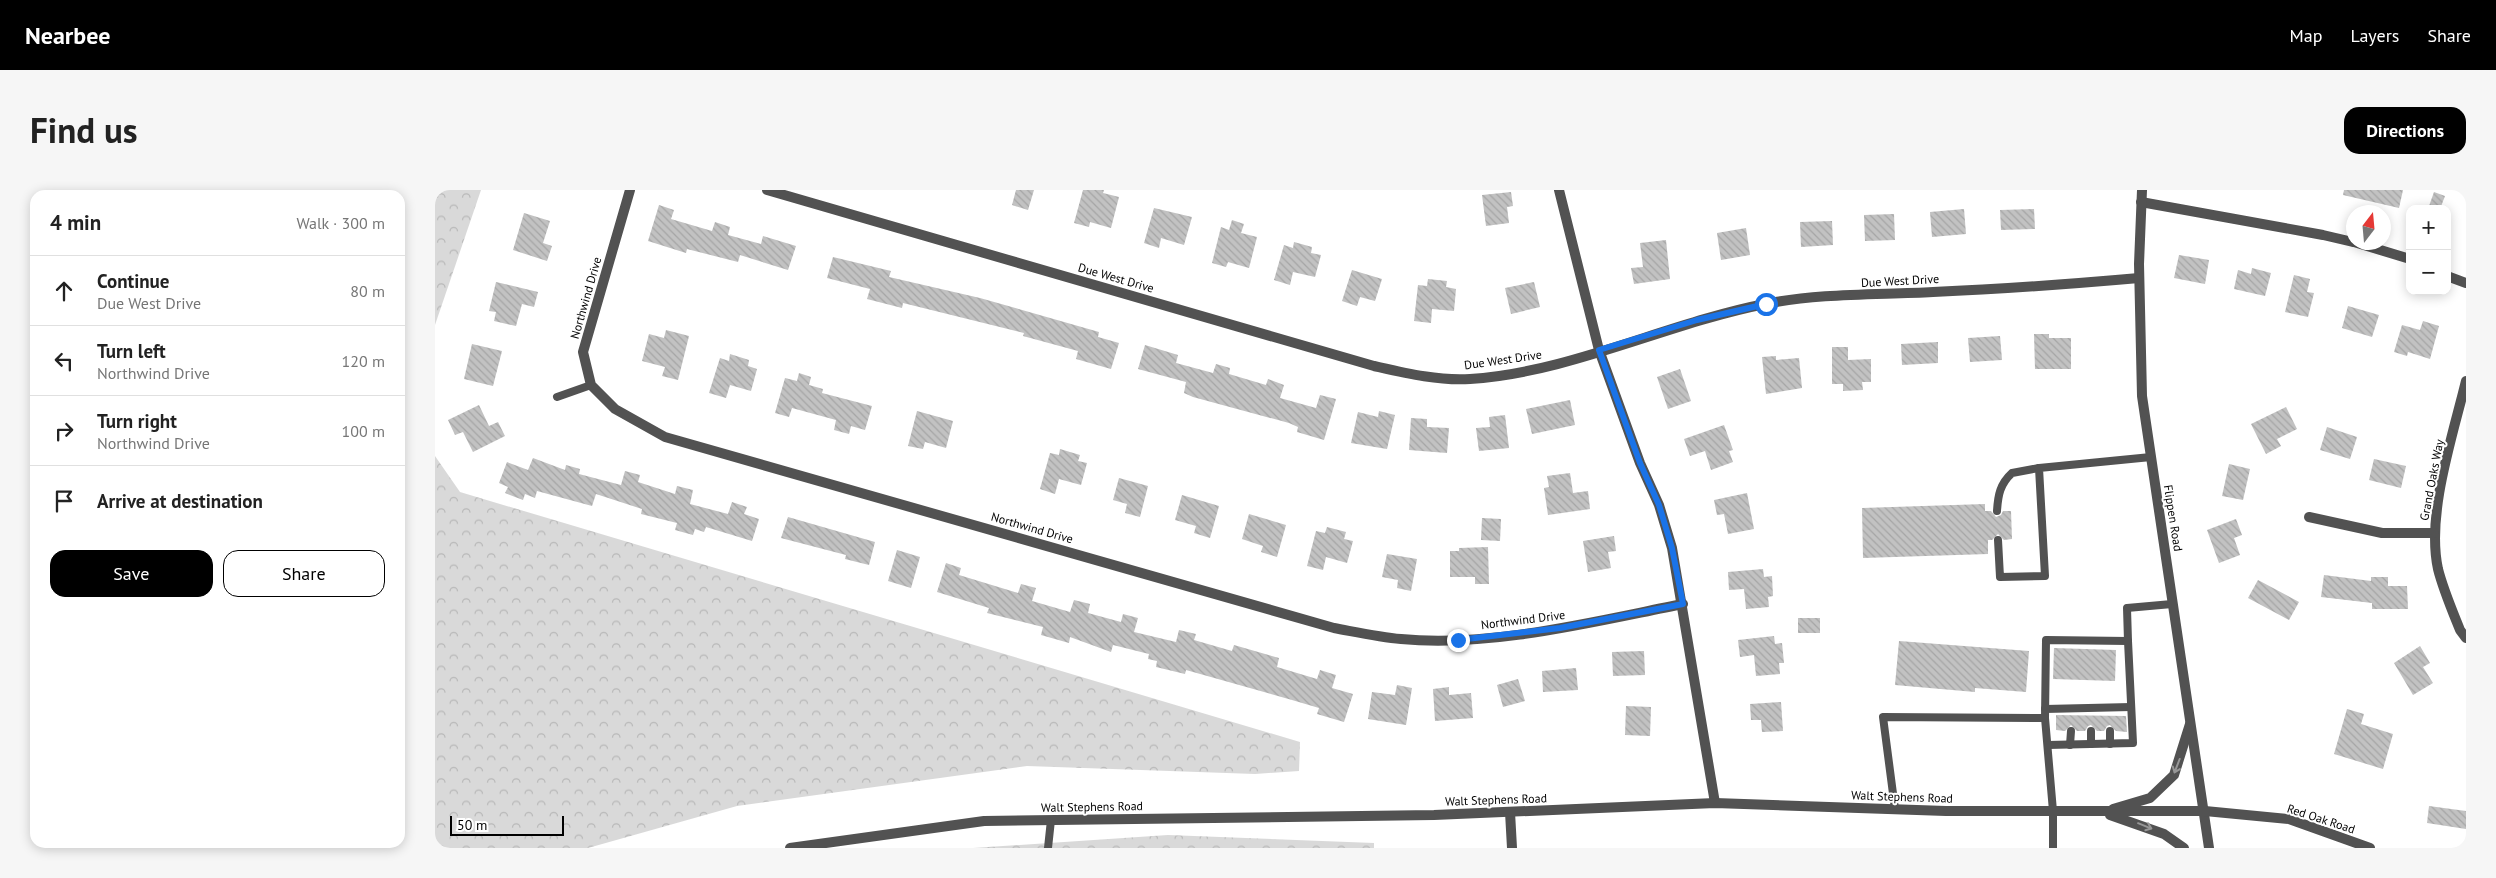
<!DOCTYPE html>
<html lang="en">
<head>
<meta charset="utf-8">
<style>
  body { margin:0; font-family:"PT Sans",sans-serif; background:#f6f6f6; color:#222 }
  .controls { position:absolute; right:15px; top:15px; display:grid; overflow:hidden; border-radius:10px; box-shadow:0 2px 12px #0003 }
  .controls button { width:45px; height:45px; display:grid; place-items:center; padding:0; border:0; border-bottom:1px solid #e0e0e0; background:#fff; color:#222; font:25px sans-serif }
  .compass { position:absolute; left:1911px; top:15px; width:45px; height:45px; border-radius:50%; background:#fff; box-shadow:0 2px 12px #0003; rotate:16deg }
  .scale { position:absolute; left:15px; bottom:12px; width:114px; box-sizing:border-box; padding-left:5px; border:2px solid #000; border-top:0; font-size:14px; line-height:18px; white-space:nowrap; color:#000; -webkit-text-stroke:4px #fff; paint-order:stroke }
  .stop { position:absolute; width:15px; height:15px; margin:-11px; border:4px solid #1a73e8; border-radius:50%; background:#fff }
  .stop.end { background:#1a73e8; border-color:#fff; box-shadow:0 1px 5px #0008 }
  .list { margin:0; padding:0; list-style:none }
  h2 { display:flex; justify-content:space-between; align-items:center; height:65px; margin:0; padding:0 20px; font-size:21px }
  h2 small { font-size:16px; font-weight:400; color:#767676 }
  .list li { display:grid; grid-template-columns:32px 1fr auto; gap:15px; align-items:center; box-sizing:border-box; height:70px; padding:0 20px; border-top:1px solid #e0e0e0 }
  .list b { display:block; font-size:19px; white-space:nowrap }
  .list p { margin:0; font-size:16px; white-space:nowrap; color:#767676 }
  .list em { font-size:16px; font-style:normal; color:#767676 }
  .actions { display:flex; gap:10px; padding:15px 20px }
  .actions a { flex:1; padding:11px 0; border:1px solid #000; border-radius:15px; text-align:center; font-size:18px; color:#000 }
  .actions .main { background:#000; color:#fff }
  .icon { flex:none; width:28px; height:28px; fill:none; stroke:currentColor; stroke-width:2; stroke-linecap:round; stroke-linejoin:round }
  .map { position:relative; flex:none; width:2031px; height:658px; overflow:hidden; border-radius:15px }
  header { display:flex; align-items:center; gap:30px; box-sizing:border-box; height:70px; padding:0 25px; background:#000; color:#fff }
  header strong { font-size:24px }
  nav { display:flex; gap:28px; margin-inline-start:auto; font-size:18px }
  .intro { display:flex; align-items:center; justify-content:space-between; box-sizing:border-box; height:120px; padding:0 30px }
  h1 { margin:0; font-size:35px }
  .button { padding:12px 22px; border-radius:15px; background:#000; color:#fff; font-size:18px; font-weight:700 }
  main { display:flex; gap:30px; padding:0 30px }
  aside { flex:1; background:#fff; border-radius:15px; box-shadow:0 2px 12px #0003 }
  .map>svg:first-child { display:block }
  .forest { fill:url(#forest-crowns) }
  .building { fill:url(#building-back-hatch) }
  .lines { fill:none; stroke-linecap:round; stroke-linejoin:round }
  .service { stroke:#525252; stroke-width:8 }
  .minor { stroke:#525252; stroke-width:10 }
  .tertiary { stroke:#525252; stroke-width:10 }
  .oneway { stroke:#979797 }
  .route { stroke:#1a73e8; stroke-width:6 }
  .labels { text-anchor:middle; stroke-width:4; stroke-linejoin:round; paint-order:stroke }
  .street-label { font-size:12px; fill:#000; stroke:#fff }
</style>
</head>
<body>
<header>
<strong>Nearbee</strong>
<nav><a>Map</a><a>Layers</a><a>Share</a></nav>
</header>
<div class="intro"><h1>Find us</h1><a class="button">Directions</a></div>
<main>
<aside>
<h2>4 min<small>Walk · 300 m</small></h2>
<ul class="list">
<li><svg class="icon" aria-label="ahead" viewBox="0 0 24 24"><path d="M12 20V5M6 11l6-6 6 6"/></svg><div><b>Continue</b><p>Due West Drive</p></div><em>80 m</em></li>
<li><svg class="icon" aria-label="left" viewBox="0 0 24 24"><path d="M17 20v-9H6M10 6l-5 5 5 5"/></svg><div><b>Turn left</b><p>Northwind Drive</p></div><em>120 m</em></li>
<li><svg class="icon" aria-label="right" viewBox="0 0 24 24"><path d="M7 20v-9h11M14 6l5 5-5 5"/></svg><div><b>Turn right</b><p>Northwind Drive</p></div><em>100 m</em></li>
<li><svg class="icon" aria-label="arrive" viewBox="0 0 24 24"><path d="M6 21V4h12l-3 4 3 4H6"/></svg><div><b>Arrive at destination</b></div></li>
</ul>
<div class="actions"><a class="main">Save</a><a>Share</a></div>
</aside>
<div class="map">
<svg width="2031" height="658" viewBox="0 0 2031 658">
  <defs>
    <pattern id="forest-crowns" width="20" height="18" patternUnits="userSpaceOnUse" patternTransform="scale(1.25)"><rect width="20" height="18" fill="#d9d9d9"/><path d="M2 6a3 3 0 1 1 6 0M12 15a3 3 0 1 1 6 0" fill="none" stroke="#b8b8b8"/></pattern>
    <pattern id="building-back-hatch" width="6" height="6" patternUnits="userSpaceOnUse" patternTransform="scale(1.25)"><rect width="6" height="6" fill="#c2c2c2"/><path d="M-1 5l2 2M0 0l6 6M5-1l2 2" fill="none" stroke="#a5a5a5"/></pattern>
  </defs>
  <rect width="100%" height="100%" fill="#fff"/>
  <!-- forest -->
  <g class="forest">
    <polygon points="0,0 46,0 0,135"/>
    <polygon points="0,266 25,302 865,552 864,581 820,584 592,576 302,616 153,658 0,658"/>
    <polygon points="733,645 939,653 939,658 538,658"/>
  </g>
  <!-- building -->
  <g class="building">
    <polygon points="581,0 599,0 593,20 577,15"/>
    <polygon points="648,0 669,0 668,3 684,7 676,38 655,32 654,37 639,33"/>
    <polygon points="1909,0 1968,0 1964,18 1908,5"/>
    <polygon points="1076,2 1078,16 1072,17 1074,33 1051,36 1047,5"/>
    <polygon points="1999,2 2010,6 2005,19 1993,19"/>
    <polygon points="224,15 239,20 236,29 277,41 280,32 295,37 293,45 326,54 328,46 361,56 353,80 305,65 303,72 252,59 251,63 213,51"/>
    <polygon points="719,18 757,27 749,55 726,48 724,58 709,53"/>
    <polygon points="1529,19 1531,44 1497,47 1495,22"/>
    <polygon points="1599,19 1600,39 1566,40 1565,20"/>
    <polygon points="89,23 115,31 108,53 117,56 112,71 78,60"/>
    <polygon points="1459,24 1460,50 1430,51 1429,25"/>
    <polygon points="797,30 809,34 806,43 822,47 814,78 793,72 791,77 777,73 786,37 794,40"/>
    <polygon points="1397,31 1398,55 1366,57 1365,32"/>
    <polygon points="1311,38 1315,65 1286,70 1282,43"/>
    <polygon points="1231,50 1235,89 1199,94 1196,78 1208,77 1205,53"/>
    <polygon points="859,52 877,57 876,63 886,65 880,87 858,82 855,95 839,90 849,55 858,58"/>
    <polygon points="1744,65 1774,70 1770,94 1739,88"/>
    <polygon points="398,67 456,81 454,87 545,108 664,142 663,147 684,153 676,179 641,169 643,161 588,146 589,143 468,113 467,118 432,109 435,99 392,88"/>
    <polygon points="1817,78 1836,83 1830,106 1799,99 1803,80 1816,84"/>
    <polygon points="917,80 947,89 940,111 925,107 922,116 907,111"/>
    <polygon points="1859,85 1875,89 1872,102 1879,103 1873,127 1850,122"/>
    <polygon points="993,89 1012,91 1011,97 1021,99 1019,121 997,119 996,133 979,131 983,95 992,96"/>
    <polygon points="61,92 103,102 99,117 87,114 81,136 59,131 61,122 54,121"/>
    <polygon points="1099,92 1105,117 1076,124 1070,98"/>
    <polygon points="1913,116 1944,125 1937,147 1907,138"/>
    <polygon points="1988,131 2004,136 1995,169 1973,162 1972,166 1959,162 1967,135 1985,140"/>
    <polygon points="231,140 254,146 243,190 227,186 230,177 207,171 214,144 229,148"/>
    <polygon points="1599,144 1614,144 1614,148 1636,148 1636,179 1600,179"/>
    <polygon points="1565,146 1567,170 1535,172 1533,148"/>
    <polygon points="1503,152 1503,173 1467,175 1466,154"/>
    <polygon points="37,154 67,161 58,196 29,189"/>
    <polygon points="710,155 743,165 741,173 778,183 781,174 795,178 794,184 831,195 833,189 849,195 845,208 881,218 885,205 901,209 889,250 862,242 863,237 854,233 758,207 749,203 751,192 703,179"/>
    <polygon points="1397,157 1413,157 1413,170 1436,169 1436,192 1427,192 1428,200 1408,201 1408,194 1397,194"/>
    <polygon points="295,164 314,170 313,176 322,179 316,201 295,195 291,208 274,203 285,168 294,171"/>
    <polygon points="1341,166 1341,170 1364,168 1367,198 1331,204 1327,167"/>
    <polygon points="1245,179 1256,211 1233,219 1222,187"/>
    <polygon points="364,183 376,187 374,195 388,199 387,203 437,216 430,240 416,236 414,244 399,240 401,230 357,218 354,227 340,223 350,188 362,191"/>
    <polygon points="1135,210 1140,235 1097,244 1091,219"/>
    <polygon points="44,215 54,236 63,232 70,246 38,262 28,242 20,245 13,230"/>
    <polygon points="1851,217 1862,239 1842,249 1846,256 1831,264 1816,234"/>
    <polygon points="482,221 518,231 511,258 490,252 488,259 473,256"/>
    <polygon points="944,221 960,225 952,259 916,253 923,222 943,227"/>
    <polygon points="1070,225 1074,258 1044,261 1041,238 1055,237 1054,227"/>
    <polygon points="976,228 992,229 992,237 1014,238 1012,263 974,260"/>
    <polygon points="1289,235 1298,260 1294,261 1298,272 1276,280 1270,261 1255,266 1249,249"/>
    <polygon points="1892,237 1922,247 1915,269 1885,260"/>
    <polygon points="625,259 645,265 643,271 652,273 646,295 624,289 620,304 605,299 615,263 624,265"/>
    <polygon points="98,268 130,280 131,275 145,279 144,284 186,295 190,281 205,285 203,292 240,304 242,296 258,300 255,314 293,324 297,312 312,317 309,324 324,329 317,351 271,337 269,342 260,339 258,345 240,340 242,333 206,324 207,319 161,304 157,316 102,301 100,308 90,304 88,310 70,303 73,297 64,293 72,272 93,280"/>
    <polygon points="1939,269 1971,276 1966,298 1934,290"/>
    <polygon points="1794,274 1815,279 1808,310 1787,306"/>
    <polygon points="1135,283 1138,303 1153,301 1155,319 1113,325 1109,298 1114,297 1112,286"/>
    <polygon points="684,288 713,296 705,327 690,323 692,314 678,310"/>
    <polygon points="1312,303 1319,339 1293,344 1289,324 1282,325 1279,310"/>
    <polygon points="747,305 784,316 775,348 759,343 761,336 740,330"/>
    <polygon points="1550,314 1550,321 1556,321 1561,327 1566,325 1568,321 1576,321 1577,349 1569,350 1563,344 1557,350 1553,350 1553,364 1428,368 1427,318"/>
    <polygon points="814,324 851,335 842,367 826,362 828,356 807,349"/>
    <polygon points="353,327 440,352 434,375 410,369 411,365 346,348"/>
    <polygon points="1047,328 1066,329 1065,351 1046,350"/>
    <polygon points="1801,329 1807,345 1799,348 1805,365 1784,373 1772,340"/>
    <polygon points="892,337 911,342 909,349 918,351 912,373 891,367 888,380 872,376 881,341 890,343"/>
    <polygon points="1179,346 1181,361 1173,362 1176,378 1153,382 1148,351"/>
    <polygon points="1053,357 1054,394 1040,394 1040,387 1015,387 1015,361 1024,361 1024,358"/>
    <polygon points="462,360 485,367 476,398 453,391"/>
    <polygon points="952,364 982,369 976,401 962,398 963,390 947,387"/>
    <polygon points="511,373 526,378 524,385 583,403 586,394 601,398 597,411 635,422 639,410 655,414 653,423 686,432 688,424 703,428 699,442 741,452 744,440 761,444 759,450 797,461 799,455 844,468 842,477 882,489 885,480 901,485 897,498 918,504 909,532 882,524 884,518 857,510 751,480 750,484 721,477 722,471 713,469 714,464 678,455 676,462 635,447 634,453 606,445 608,437 552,423 554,418 502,402"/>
    <polygon points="1328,379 1329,387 1337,386 1338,406 1333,407 1334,417 1311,419 1309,399 1294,400 1293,382"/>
    <polygon points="1889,385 1936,391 1936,387 1953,387 1953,396 1972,396 1973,419 1937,419 1937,413 1886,407"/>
    <polygon points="1823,390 1864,412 1854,430 1813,408"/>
    <rect x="1363" y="428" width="22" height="15"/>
    <polygon points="1339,446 1340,454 1347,453 1349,473 1344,473 1345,484 1321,486 1319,465 1305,467 1303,450"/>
    <polygon points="1464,451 1594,461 1591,502 1540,498 1540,502 1460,495"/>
    <polygon points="1985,456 1995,473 1988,477 1998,493 1978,505 1959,473"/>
    <polygon points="1619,458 1681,460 1680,491 1618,489"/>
    <polygon points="1209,461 1210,485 1178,486 1177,462"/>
    <polygon points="1141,478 1143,500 1108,502 1107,481"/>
    <polygon points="1083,489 1090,511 1068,517 1062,495"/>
    <polygon points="962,495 977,498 971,535 933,529 937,502 960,505"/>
    <polygon points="1014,497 1014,505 1036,503 1038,528 1000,531 998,499"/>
    <polygon points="1346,512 1348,541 1327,542 1326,530 1316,530 1315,514"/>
    <polygon points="1191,516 1216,517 1215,546 1190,545"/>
    <polygon points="1912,519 1929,524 1926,534 1958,544 1948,579 1899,564"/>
    <polygon points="1621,525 1691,526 1692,542 1681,541 1675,535 1672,536 1669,541 1662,541 1656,535 1653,536 1650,541 1642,541 1636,535 1630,541 1621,540"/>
    <polygon points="1994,616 2031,621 2031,639 1992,633"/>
  </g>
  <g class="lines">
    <!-- service -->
    <g class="service">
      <polyline points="122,207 156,195"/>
      <path d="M1562,321c1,-16 3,-27 15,-38l27,-5"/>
      <polyline points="1563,350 1565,387 1610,386 1604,278 1716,267"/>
      <polyline points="1610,519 1696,517"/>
      <polyline points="1610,528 1618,621 1618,658"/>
      <polyline points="1656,554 1656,541"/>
      <polyline points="1675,554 1675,541"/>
      <polyline points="1613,555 1698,553 1693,451"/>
      <polyline points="1635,555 1636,541"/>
      <polyline points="1460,619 1448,527 1610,528 1611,450 1693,451 1692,418 1737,414"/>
      <polyline points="613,658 616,630"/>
    </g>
    <!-- minor -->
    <g class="minor">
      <path d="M195,0l-47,162 8,33 24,24 50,28 669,191c22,4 45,9 67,11 89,9 195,-18 282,-35"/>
      <path d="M332,0l607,176c31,7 64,15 96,13 98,-6 198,-56 295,-75 55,-11 112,-9 168,-12 69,-3 138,-8 206,-14"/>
      <polyline points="1124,0 1164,160 1205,273 1224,315 1237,358 1280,613"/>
      <polyline points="1706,12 1888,45 1918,52"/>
      <polyline points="1919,52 1975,69"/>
      <polyline points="2012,86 2031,93"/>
      <path d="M2031,191c-13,54 -40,133 -28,188 5,20 14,41 22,61l6,8"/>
      <polyline points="1874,327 1947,343 1999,343"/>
      <polyline points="1075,622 1077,658"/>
    </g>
    <!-- tertiary -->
    <g class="tertiary">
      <polyline points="1707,0 1704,74 1707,206 1774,658"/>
      <polyline points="1678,619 1715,608 1739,585 1755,534"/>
      <polyline points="1675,625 1729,644 1749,658"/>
      <polyline points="355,658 549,631 999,625 1280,613 1511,621 1770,621 1854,629 1935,658"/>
    </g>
  </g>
  <!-- one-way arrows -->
  <defs><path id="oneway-shaft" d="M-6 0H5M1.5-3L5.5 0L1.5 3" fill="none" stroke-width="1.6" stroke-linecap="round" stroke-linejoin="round" transform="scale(1.25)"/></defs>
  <g class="oneway">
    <use href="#oneway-shaft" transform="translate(1742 576) rotate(111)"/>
    <use href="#oneway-shaft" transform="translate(1710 636) rotate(22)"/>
  </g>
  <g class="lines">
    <!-- route -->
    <polyline class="route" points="1023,450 1125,438 1248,414 1237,358 1224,315 1205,273 1164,160 1262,130 1331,114"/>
  </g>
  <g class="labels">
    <!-- street labels -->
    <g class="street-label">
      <text transform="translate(681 88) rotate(16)" y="4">Due West Drive</text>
      <text transform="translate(1465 91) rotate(-3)" y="4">Due West Drive</text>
      <text transform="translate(151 108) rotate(-74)" y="4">Northwind Drive</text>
      <text transform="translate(1068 170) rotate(-8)" y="4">Due West Drive</text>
      <text transform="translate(1997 290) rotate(-79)" y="4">Grand Oaks Way</text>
      <text transform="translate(1738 328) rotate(81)" y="4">Flippen Road</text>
      <text transform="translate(597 338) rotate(16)" y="4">Northwind Drive</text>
      <text transform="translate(1088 430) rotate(-7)" y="4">Northwind Drive</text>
      <text transform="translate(1467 607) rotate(2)" y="4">Walt Stephens Road</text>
      <text transform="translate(1061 610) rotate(-2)" y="4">Walt Stephens Road</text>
      <text transform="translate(657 617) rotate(-1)" y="4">Walt Stephens Road</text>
      <text transform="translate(1886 629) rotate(18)" y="4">Red Oak Road</text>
    </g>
  </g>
</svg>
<div class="controls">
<button>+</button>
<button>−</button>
</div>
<svg class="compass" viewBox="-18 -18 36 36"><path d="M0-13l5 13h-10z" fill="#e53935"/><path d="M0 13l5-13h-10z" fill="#767676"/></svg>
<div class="scale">50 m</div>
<div class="stop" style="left:1331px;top:114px"></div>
<div class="stop end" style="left:1023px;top:450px"></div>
</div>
</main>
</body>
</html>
